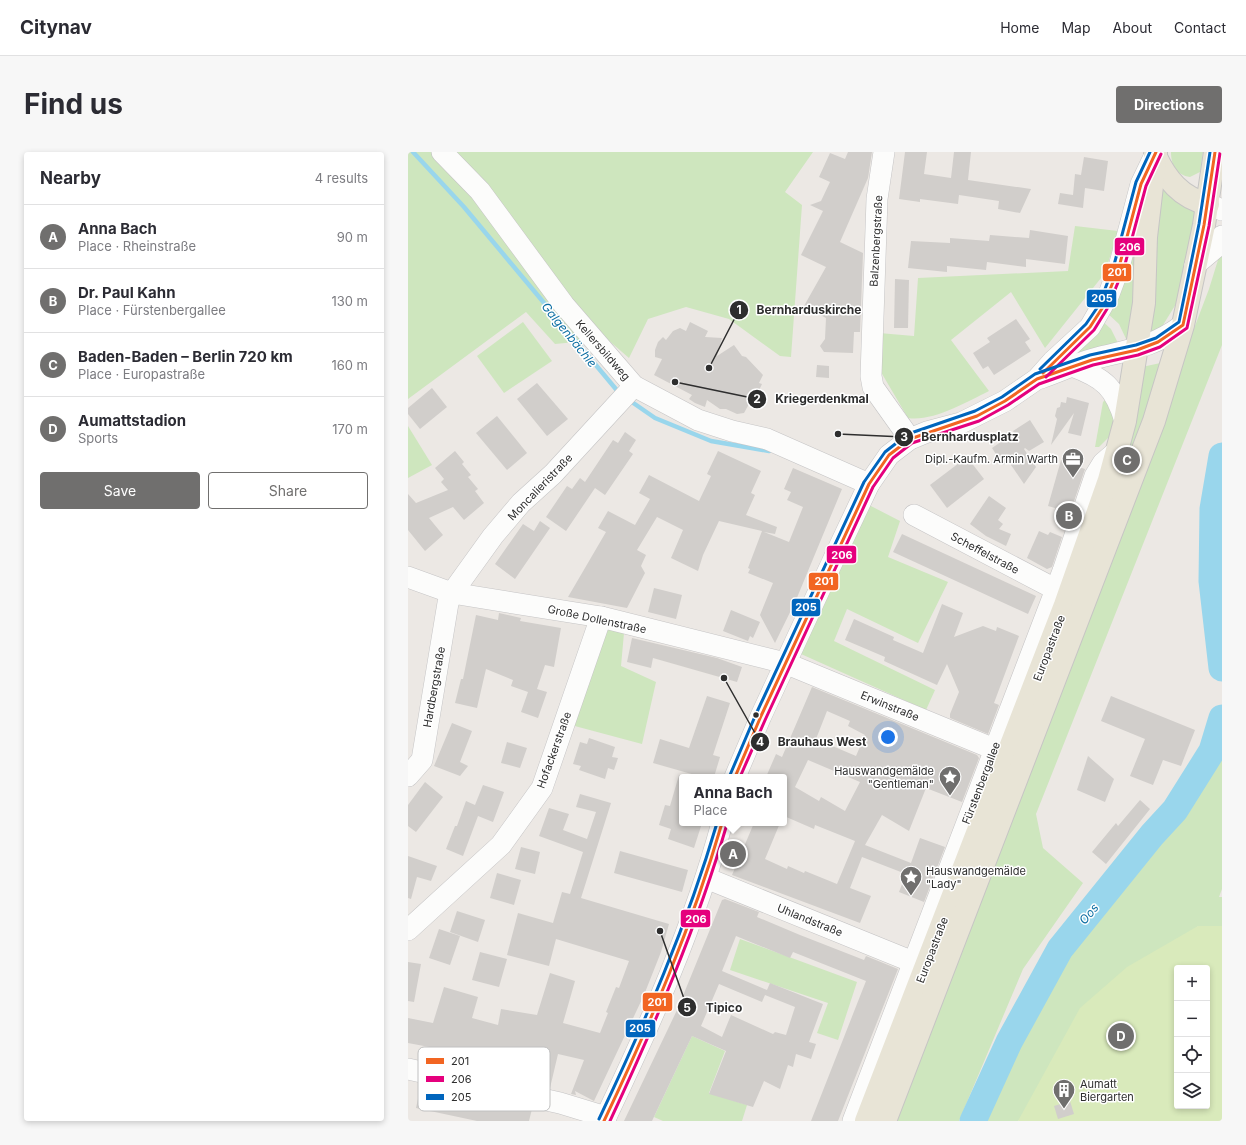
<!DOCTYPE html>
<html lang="en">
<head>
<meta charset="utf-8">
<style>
  body { margin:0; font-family:Inter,sans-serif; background:#f7f7f7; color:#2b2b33 }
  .controls { position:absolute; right:12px; bottom:12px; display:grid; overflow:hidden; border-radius:4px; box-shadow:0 2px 6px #0003 }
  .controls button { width:36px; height:36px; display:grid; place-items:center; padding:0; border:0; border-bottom:1px solid #e1e1e2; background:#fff; color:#2b2b33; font:20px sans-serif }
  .you { position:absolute; left:480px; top:585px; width:14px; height:14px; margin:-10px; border:3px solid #fff; border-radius:50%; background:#1a73e8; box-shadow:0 0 0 6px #1a73e833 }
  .badge { display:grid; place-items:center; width:26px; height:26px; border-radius:50%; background:#706f6e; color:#fff; font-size:13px; font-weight:700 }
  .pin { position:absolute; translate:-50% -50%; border:2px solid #fff; box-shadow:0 1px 4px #0006 }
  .popup { position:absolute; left:271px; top:622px; width:108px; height:52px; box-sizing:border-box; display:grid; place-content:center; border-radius:4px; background:#fff; filter:drop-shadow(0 1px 3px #0005); font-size:13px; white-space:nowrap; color:#7c7c81 }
  .popup b { font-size:15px; color:#2b2b33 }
  .popup::after { content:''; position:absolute; left:50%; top:100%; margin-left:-8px; border:8px solid transparent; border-top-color:#fff }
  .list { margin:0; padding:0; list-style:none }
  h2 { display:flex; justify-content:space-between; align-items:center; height:52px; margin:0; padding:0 16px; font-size:17px }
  h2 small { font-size:13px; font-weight:400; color:#7c7c81 }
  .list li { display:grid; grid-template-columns:26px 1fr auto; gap:12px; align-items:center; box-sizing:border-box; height:64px; padding:0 16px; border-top:1px solid #e1e1e2 }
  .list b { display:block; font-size:15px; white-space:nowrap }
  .list p { margin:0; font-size:13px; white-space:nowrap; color:#7c7c81 }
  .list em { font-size:13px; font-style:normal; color:#7c7c81 }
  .actions { display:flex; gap:8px; padding:12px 16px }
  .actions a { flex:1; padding:9px 0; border:1px solid #706f6e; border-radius:4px; text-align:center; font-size:14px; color:#706f6e }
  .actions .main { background:#706f6e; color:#fff }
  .icon { flex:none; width:22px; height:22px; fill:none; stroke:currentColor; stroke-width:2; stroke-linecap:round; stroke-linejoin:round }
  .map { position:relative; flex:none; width:814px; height:969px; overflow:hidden; border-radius:4px }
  header { display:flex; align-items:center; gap:24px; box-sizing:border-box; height:56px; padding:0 20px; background:#fff; border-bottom:1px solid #e1e1e2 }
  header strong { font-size:19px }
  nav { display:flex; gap:22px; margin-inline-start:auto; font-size:14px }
  .intro { display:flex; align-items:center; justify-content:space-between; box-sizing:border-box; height:96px; padding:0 24px }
  h1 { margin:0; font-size:28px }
  .button { padding:10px 18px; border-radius:4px; background:#706f6e; color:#fff; font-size:14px; font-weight:700 }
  main { display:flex; gap:24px; padding:0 24px }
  aside { flex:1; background:#fff; border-radius:4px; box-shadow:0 2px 6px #0003 }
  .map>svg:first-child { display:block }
  .green { fill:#cee6be }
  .pitch { fill:#d9eabb; fill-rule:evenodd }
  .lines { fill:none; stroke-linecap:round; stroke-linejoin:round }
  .stream { stroke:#99d6ec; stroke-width:4.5 }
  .river { stroke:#99d6ec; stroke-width:27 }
  .building { fill:#d1cecb; fill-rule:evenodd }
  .minor-casing { stroke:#c5c4c5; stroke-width:22 }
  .major-casing { stroke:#c6c5c4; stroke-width:24 }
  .minor { stroke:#fcfcfb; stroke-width:21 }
  .major { stroke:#e8e4d6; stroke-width:22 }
  .bus-1-casing { stroke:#fff; stroke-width:6 }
  .bus-2-casing { stroke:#fff; stroke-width:6 }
  .bus-3-casing { stroke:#fff; stroke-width:6 }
  .bus-1 { stroke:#f26522; stroke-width:3 }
  .bus-2 { stroke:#e5007d; stroke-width:3 }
  .bus-3 { stroke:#0065bd; stroke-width:3 }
  .bus-dot { fill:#2e2e2e; stroke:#fff; stroke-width:1.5 }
  .labels { text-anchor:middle; stroke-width:3; stroke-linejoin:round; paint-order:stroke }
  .street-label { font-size:11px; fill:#2e2e2e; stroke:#fff }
  .poi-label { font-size:11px; fill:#2e2e2e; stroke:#fff; text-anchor:end }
  .water-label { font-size:12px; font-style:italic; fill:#0d6fa3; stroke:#fff }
  .key { fill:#fff; stroke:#c0c0c0; stroke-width:1 }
  .key-label { font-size:11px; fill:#2e2e2e }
  .leader { fill:none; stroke:#2e2e2e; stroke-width:1.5 }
  .callout-dot { fill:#2e2e2e; stroke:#fff; stroke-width:1.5 }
  .mark-label { font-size:12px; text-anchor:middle; font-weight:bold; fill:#fff }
  .callout-label { font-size:12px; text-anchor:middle; font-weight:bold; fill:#2e2e2e; stroke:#fff; stroke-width:3; stroke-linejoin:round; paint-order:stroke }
  .line-badge { stroke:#fff; stroke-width:1.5 }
  .badge-label { font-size:11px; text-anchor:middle; font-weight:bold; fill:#fff }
</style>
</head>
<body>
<header>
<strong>Citynav</strong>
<nav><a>Home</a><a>Map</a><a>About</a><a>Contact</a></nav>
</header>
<div class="intro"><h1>Find us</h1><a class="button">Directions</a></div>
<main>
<aside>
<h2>Nearby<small>4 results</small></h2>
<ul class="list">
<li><span class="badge">A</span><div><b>Anna Bach</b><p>Place · Rheinstraße</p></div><em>90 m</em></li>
<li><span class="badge">B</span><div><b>Dr. Paul Kahn</b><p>Place · Fürstenbergallee</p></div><em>130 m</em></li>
<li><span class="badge">C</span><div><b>Baden-Baden – Berlin 720 km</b><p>Place · Europastraße</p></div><em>160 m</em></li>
<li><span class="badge">D</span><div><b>Aumattstadion</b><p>Sports</p></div><em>170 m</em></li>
</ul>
<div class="actions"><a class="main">Save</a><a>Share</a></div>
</aside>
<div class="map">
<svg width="814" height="969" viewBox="0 0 814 969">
  <rect width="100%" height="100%" fill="#ece8e4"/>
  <!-- green -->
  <g class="green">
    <polygon points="0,0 405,0 377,40 394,53 383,205 372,204 321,167 278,155 240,167 221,206 199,187 147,192 118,160 0,247"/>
    <path d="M763,0h32l-3,20 -10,5c-14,-2 -19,-12 -19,-25z"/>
    <polygon points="753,37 788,59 768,152 755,173 746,182 740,180 746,87"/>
    <path d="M667,74l43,5 -13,42 -60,75 -34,-56 -60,48 38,51c-22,11 -57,31 -81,27l-30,-51 1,-34 35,3 4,-58 150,-7z"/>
    <polygon points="728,90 726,156 720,191 711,172 698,160"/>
    <polygon points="814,95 814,193 628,662 635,696 675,731 615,817 551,969 485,969 801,137"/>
    <polygon points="693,168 703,177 711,193 668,203 667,197"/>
    <polygon points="115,170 144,209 96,241 69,204"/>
    <polygon points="757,210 683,404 734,215"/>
    <polygon points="702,243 707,254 705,281 691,295 687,295 695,250"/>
    <polygon points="0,274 24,313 0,326"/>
    <polygon points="461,353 492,369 480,405 540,430 510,491 439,457 426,489 527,538 518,558 393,502"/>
    <polygon points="196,475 216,481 213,514 248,530 234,592 163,573"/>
    <polygon points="814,582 814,737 811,745 814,745 814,774 790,774 610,969 577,969 608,886 659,800 757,680 798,624"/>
    <polygon points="332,787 449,830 430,888 409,881 420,851 322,818"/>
    <polygon points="284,884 317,899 301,941 339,953 334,969 255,969 246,965"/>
  </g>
  <!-- pitch -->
  <path class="pitch" d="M790,774h24v195h-204l62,-113 47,-41zM769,816h30v138h-30z"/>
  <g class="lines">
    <!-- stream -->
    <g class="stream">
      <polyline points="5,0 56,55 212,242"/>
      <polyline points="221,248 247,266 303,289 361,299"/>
    </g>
    <!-- river -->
    <g class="river">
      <polyline points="814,304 805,357 804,429 814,516"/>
      <polyline points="565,969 601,890 652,797 744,683 767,658 804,599 814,566"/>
    </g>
  </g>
  <!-- building -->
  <g class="building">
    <polygon points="440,0 464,0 460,26 432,90 455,101 452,180 446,180 445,201 416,200 412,194 417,187 418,166 396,154 418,115 393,103 415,59 402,53 413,49 422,30 411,25 422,1 437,7"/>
    <polygon points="497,0 519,0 516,22 543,26 546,0 563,0 560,28 623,37 612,61 590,57 591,49 551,43 550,52 512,47 512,50 491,47"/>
    <polygon points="676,5 700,9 696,39 677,36 675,56 650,52 652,41 665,43 667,22 673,23"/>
    <polygon points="622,78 660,84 657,112 618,107 618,115 579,110 578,118 539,114 539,120 500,116 503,89 542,91 542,86 581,89 582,83 621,86"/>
    <polygon points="487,127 501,128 500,176 486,176"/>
    <polygon points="608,167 622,187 617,190 623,199 586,223 580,214 575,217 565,201 582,190 579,186"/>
    <polygon points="282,170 300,179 297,185 314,186 309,204 326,193 334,204 338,205 355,223 351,231 354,232 344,253 341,252 336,261 329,262 318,257 312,257 299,248 297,255 287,251 281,247 284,243 246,223 254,207 247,205 247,198 250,190 255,185 258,188 265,179 272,176 278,179"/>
    <polygon points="409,213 421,214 421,226 408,225"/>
    <polygon points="129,231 160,267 139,284 109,247"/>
    <polygon points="24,236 39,255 12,277 0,262 0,256"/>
    <polygon points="659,245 681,251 673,284 660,281 666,261 643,293 649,267 647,264 649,256 652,255 653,250 658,251"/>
    <polygon points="89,264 119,301 99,318 68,281"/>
    <polygon points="622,268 636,290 621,299 617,296 616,297 628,315 616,332 603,313 611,301 595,313 584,296 606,281 605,279"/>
    <polygon points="217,280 228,288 221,299 225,302 197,343 187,336 158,379 138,365 159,334 164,337 172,326 177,330 205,288 210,291"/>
    <polygon points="47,299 56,310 54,312 63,323 60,325 70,337 67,339 76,351 56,368 45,355 21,366 35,383 17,399 0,378 0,342 8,351 40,338 33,330 36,327 27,316"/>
    <polygon points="310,299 353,319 343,341 347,343 338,363 369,375 367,382 356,380 381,390 395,355 379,348 383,340 376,337 385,316 434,337 388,448 367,491 352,463 365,431 340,421 342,417 340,416 354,379 311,369 295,403 290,419 263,406 275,378 249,365 229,398 238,403 233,414 237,421 219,456 160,445 198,380 190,376 200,359 227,373 242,347 231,341 241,323 291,349 303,324 299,322"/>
    <polygon points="559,305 576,327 539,356 522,333"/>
    <polygon points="653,308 669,311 668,314 677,317 662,361 656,359 652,374 647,356 640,354"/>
    <polygon points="581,344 598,356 590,368 595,372 591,377 603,382 598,394 578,384 562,372"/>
    <polygon points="132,369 142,376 107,427 87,412 115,372 126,379"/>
    <polygon points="631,379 640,383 642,380 654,385 644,415 639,417 619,406"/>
    <polygon points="494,382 628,444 620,462 485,400"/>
    <polygon points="246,436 274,443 268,467 240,460"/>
    <polygon points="534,452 555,461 546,485 575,474 588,479 589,475 611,484 586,551 591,553 580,582 542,566 542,562 551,540 539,512 529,533 476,509 477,505 437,488 446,467 486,485 485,488 515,501"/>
    <polygon points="323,458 352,470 345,486 342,484 340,489 315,479"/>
    <polygon points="91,461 113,466 112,469 153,476 146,515 137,513 129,537 139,540 130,566 113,560 120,540 103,534 105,528 78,517 69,556 47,551 53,527 55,527 68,463 90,468"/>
    <polygon points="224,486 309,506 334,515 329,530 245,506 243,516 219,510"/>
    <path d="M404,535l165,68 2,3 -17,44 -36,-14 -17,43 -27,-16 -17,30 46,18 9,-25 25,9 -21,55 -25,-10 7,-18 -44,-17 -12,31 21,8 -11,27 -128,-48 22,-52h26l-15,36 22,10 1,-3 16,7 1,-2 32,13 18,-43 -40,-16 -1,4 -30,-13v-39h-18l10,-23 6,3zM419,559l23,10 -2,5 17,9 -9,21 -40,-17zM400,608l52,22 -15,29 -24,-14 -2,4 -24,-14z"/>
    <polygon points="299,544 322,551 305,603 312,605 306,625 294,625 245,611 252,587 281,596"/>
    <polygon points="703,544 787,578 773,614 755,608 745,633 722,624 737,587 693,569"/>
    <polygon points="44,571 64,579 52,610 60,614 52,624 26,614"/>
    <polygon points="181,586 207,595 204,605 210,606 206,618 200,616 197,627 171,618 173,614 165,612 172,590 179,592"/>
    <polygon points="99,590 119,596 112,616 93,611"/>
    <polygon points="680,604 706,627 697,650 669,638"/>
    <polygon points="271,623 274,623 274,671 294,671 286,696 260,687 263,677 251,673 257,653 262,654"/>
    <polygon points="17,630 35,645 8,680 0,674 0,653"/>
    <polygon points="75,633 96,640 85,670 70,664 55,704 38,697 47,674 49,674 58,649 67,653"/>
    <polygon points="172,642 203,651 173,746 261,772 253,800 236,843 186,949 167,939 168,943 163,942 176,908 150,902 142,936 95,926 99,905 74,899 71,915 31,908 32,897 0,891 0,866 25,871 36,835 70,845 64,866 90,873 93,857 129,863 142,821 167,829 155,871 192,881 200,861 198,860 208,835 211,836 221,809 148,787 141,814 99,803 110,761 145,771 154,740 162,742 175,700 131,684 141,656 161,662 155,678 179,687 188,660 168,655"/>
    <polygon points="732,648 742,657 698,712 684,700 708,671 710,674"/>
    <polygon points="113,695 132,700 127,722 107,717"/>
    <polygon points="212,699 280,718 274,740 206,721"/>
    <polygon points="0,704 29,714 23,729 9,725 3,747 0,746"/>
    <polygon points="89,721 113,728 106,753 82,746"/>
    <path d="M317,747l34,13 -2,5 43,18 64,25 2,-4 32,13 -60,152h-27l55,-140 -73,-29 -3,6 -54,-22 -14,35 45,19 3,-7 53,21 -14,38 7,2 -5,15 -15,-5 -3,13 -5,-2 -8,24 -16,-8 -11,26 -44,-13 17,-43 -34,-15 -40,85h-28l54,-113 44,-108zM311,832l43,18 3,-7 30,12 -9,28 -11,-3 -2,2 -42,-19 -9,22 -21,-11z"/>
    <polygon points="49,759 77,768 70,790 42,780"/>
    <polygon points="31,777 52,784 42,813 21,806"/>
    <polygon points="72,800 99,807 91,835 64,828"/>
    <polygon points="0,810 13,812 6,850 0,849"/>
    <polygon points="13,933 124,957 121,969 69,969 8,956"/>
    <polygon points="662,949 666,962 650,967 646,954"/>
  </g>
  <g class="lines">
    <!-- minor casing -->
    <g class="minor-casing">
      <g id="minor">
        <polyline points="34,0 72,39 156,153 226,234 290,268 324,279 359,287 461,332"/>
        <polyline points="476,0 469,47 463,224 465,235 502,287"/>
        <polyline points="800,52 814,58"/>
        <polyline points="787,113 806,97 814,84"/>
        <path d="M664,214c32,12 43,21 53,55"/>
        <path d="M633,226c17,-6 34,-14 52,-19 37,-10 57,-10 90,-34"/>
        <polyline points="506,363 647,437"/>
        <polyline points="0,425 44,441 193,465 377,511 586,597"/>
        <polyline points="0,624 14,608 40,451 44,441 85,384 113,351 145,322 226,234"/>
        <polyline points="327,625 353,564 434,389 461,332 481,303 502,287 519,280 553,271 597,249 629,227 645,209 682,175 701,142 711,115 733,32 745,7"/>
        <polyline points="298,726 505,810"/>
        <polyline points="0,778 93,693 134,636 193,465"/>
        <polyline points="0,917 152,951 198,965"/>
        <path d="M196,969c46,-96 90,-195 118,-298"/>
        <polyline points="445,969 655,419 687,324 695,311 709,299"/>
      </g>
    </g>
    <!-- major casing -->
    <g class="major-casing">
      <g id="major">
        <path d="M747,3c11,24 26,43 53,49"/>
        <polyline points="458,969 657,453 701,328 717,269 736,151 738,85 748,0"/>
        <polyline points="477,969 746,269 775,173 796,73 807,0"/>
      </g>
    </g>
    <!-- minor -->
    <use href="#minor" class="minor"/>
    <!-- major -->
    <use href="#major" class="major"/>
    <!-- bus-1 casing -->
    <g class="bus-1-casing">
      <g id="bus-1">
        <polyline points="635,221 682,175 695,155 711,115 733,32 748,0"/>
        <polyline points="327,625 353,564 461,332 481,303 502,287 569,264 597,249 629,227 684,208 729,198 750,190 775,173 796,73 807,0"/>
        <path d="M196,969c46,-97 88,-195 118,-298"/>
      </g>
    </g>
    <!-- bus-2 casing -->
    <g class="bus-2-casing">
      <g id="bus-2">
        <polyline points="638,225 686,178 699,157 716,116 738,34 753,2"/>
        <polyline points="332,625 358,566 465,335 485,306 504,291 571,269 600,253 631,232 685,213 730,203 752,195 779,176 801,74 812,1"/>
        <path d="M202,969c45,-97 87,-194 117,-297"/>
      </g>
    </g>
    <!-- bus-3 casing -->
    <g class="bus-3-casing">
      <g id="bus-3">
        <polyline points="632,217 678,172 691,153 706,113 728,30 742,0"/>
        <polyline points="322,623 348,562 456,330 477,300 500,282 567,259 594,245 627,222 682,203 728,193 748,186 771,170 791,72 802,0"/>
        <path d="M191,967c46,-97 88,-194 118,-296"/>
      </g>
    </g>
    <!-- bus-1 -->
    <use href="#bus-1" class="bus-1"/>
    <!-- bus-2 -->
    <use href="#bus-2" class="bus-2"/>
    <!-- bus-3 -->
    <use href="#bus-3" class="bus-3"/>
  </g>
  <!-- icons -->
  <defs>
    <g id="office-pin" transform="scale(1.15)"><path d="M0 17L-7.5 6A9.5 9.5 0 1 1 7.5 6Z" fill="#706f6e" stroke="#fff"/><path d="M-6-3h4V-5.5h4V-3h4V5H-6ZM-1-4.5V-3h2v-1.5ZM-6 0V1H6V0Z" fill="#fff"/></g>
    <g id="sight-pin" transform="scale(1.15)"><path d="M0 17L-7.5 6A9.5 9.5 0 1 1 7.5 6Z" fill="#706f6e" stroke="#fff"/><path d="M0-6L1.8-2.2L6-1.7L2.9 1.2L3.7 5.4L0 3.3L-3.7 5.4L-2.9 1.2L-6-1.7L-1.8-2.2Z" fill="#fff"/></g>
    <g id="building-pin" transform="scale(1.15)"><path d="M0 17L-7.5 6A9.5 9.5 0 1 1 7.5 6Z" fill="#706f6e" stroke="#fff"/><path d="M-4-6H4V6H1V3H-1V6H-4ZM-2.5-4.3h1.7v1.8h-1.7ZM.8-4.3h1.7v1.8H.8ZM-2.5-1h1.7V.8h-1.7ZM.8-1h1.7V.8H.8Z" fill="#fff"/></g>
  </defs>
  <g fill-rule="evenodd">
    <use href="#office-pin" x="665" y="307"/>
    <use href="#sight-pin" x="542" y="625"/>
    <use href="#sight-pin" x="503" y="725"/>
    <use href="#building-pin" x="656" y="938"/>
  </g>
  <!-- markers -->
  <circle class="bus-dot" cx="348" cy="563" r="3.5"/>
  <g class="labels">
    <!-- street labels -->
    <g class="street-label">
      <text transform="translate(468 89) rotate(-87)" y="4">Balzenbergstraße</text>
      <text transform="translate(195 198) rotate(49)" y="4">Kellersbildweg</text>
      <text transform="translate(132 335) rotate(-46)" y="4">Moncalieristraße</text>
      <text transform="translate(577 401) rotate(28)" y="4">Scheffelstraße</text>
      <text transform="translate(189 467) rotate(12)" y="4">Große Dollenstraße</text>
      <text transform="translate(641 496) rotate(-69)" y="4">Europastraße</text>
      <text transform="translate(26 535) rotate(-80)" y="4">Hardbergstraße</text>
      <text transform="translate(482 554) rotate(22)" y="4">Erwinstraße</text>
      <text transform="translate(146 598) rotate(-70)" y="4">Hofackerstraße</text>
      <text transform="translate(573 631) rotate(-69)" y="4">Fürstenbergallee</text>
      <text transform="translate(402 768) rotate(22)" y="4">Uhlandstraße</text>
      <text transform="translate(524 798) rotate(-69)" y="4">Europastraße</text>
    </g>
    <!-- poi labels -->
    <g class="poi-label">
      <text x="650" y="311">Dipl.-Kaufm. Armin Warth</text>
      <text x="526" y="623">Hauswandgemälde<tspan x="526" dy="13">"Gentleman"</tspan></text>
      <text x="518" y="723" text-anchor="start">Hauswandgemälde<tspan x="518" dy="13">"Lady"</tspan></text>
      <text x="672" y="936" text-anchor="start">Aumatt<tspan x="672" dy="13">Biergarten</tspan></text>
    </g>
    <!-- water labels -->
    <g class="water-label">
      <text transform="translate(161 183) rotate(51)" y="4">Galgenbächle</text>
      <text transform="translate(681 762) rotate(-50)" y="4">Oos</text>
    </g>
  </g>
  <!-- legend -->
  <rect x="10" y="895" width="132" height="64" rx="6" class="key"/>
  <rect x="18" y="906" width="18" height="6" fill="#f26522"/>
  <rect x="18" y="924" width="18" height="6" fill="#e5007d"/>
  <rect x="18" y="942" width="18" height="6" fill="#0065bd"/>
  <g class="key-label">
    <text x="43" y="913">201</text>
    <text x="43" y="931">206</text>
    <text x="43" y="949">205</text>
  </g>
  <!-- callouts -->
  <path class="leader" d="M301 216L331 158M267 230L349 247M430 282L496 285M316 526L352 590M252 779L279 855"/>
  <g class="callout-dot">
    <circle cx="301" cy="216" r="4"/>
    <circle cx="267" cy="230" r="4"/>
    <circle cx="430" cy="282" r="4"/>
    <circle cx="316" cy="526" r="4"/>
    <circle cx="252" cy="779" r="4"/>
    <circle cx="331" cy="158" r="10"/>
    <circle cx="349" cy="247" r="10"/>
    <circle cx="496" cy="285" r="10"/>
    <circle cx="352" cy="590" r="10"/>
    <circle cx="279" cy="855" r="10"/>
  </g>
  <g class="mark-label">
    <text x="331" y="162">1</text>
    <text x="349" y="251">2</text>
    <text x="496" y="289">3</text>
    <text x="352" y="594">4</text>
    <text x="279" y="860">5</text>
  </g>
  <g class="callout-label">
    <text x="401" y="162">Bernharduskirche</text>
    <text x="414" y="251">Kriegerdenkmal</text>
    <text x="562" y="289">Bernhardusplatz</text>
    <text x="414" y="594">Brauhaus West</text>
    <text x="316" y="860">Tipico</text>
  </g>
  <g class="line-badge">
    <rect x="706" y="85" width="31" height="19" rx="4" fill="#e5007d"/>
    <rect x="694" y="111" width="30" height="19" rx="4" fill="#f26522"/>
    <rect x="678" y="137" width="31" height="19" rx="4" fill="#0065bd"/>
    <rect x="418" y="393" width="31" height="19" rx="4" fill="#e5007d"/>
    <rect x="400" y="420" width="31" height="19" rx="4" fill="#f26522"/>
    <rect x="383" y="446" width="30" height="19" rx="4" fill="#0065bd"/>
    <rect x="272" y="757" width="31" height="19" rx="4" fill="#e5007d"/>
    <rect x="234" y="840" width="31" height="20" rx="4" fill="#f26522"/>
    <rect x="217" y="867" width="31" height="19" rx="4" fill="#0065bd"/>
  </g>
  <g class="badge-label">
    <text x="722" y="99">206</text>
    <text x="709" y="124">201</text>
    <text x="694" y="150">205</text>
    <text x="434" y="407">206</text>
    <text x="416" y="433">201</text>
    <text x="398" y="459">205</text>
    <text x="288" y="771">206</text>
    <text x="249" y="854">201</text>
    <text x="232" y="880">205</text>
  </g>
</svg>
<div class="controls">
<button>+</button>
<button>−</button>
<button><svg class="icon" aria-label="locate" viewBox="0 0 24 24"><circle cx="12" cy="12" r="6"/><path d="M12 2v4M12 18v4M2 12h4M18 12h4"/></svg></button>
<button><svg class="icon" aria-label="layers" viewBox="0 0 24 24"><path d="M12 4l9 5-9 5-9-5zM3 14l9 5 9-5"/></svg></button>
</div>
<div class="you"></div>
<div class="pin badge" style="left:325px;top:702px">A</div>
<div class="popup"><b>Anna Bach</b>Place</div>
<div class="pin badge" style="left:661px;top:364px">B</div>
<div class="pin badge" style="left:719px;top:308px">C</div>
<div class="pin badge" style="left:713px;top:884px">D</div>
</div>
</main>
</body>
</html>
